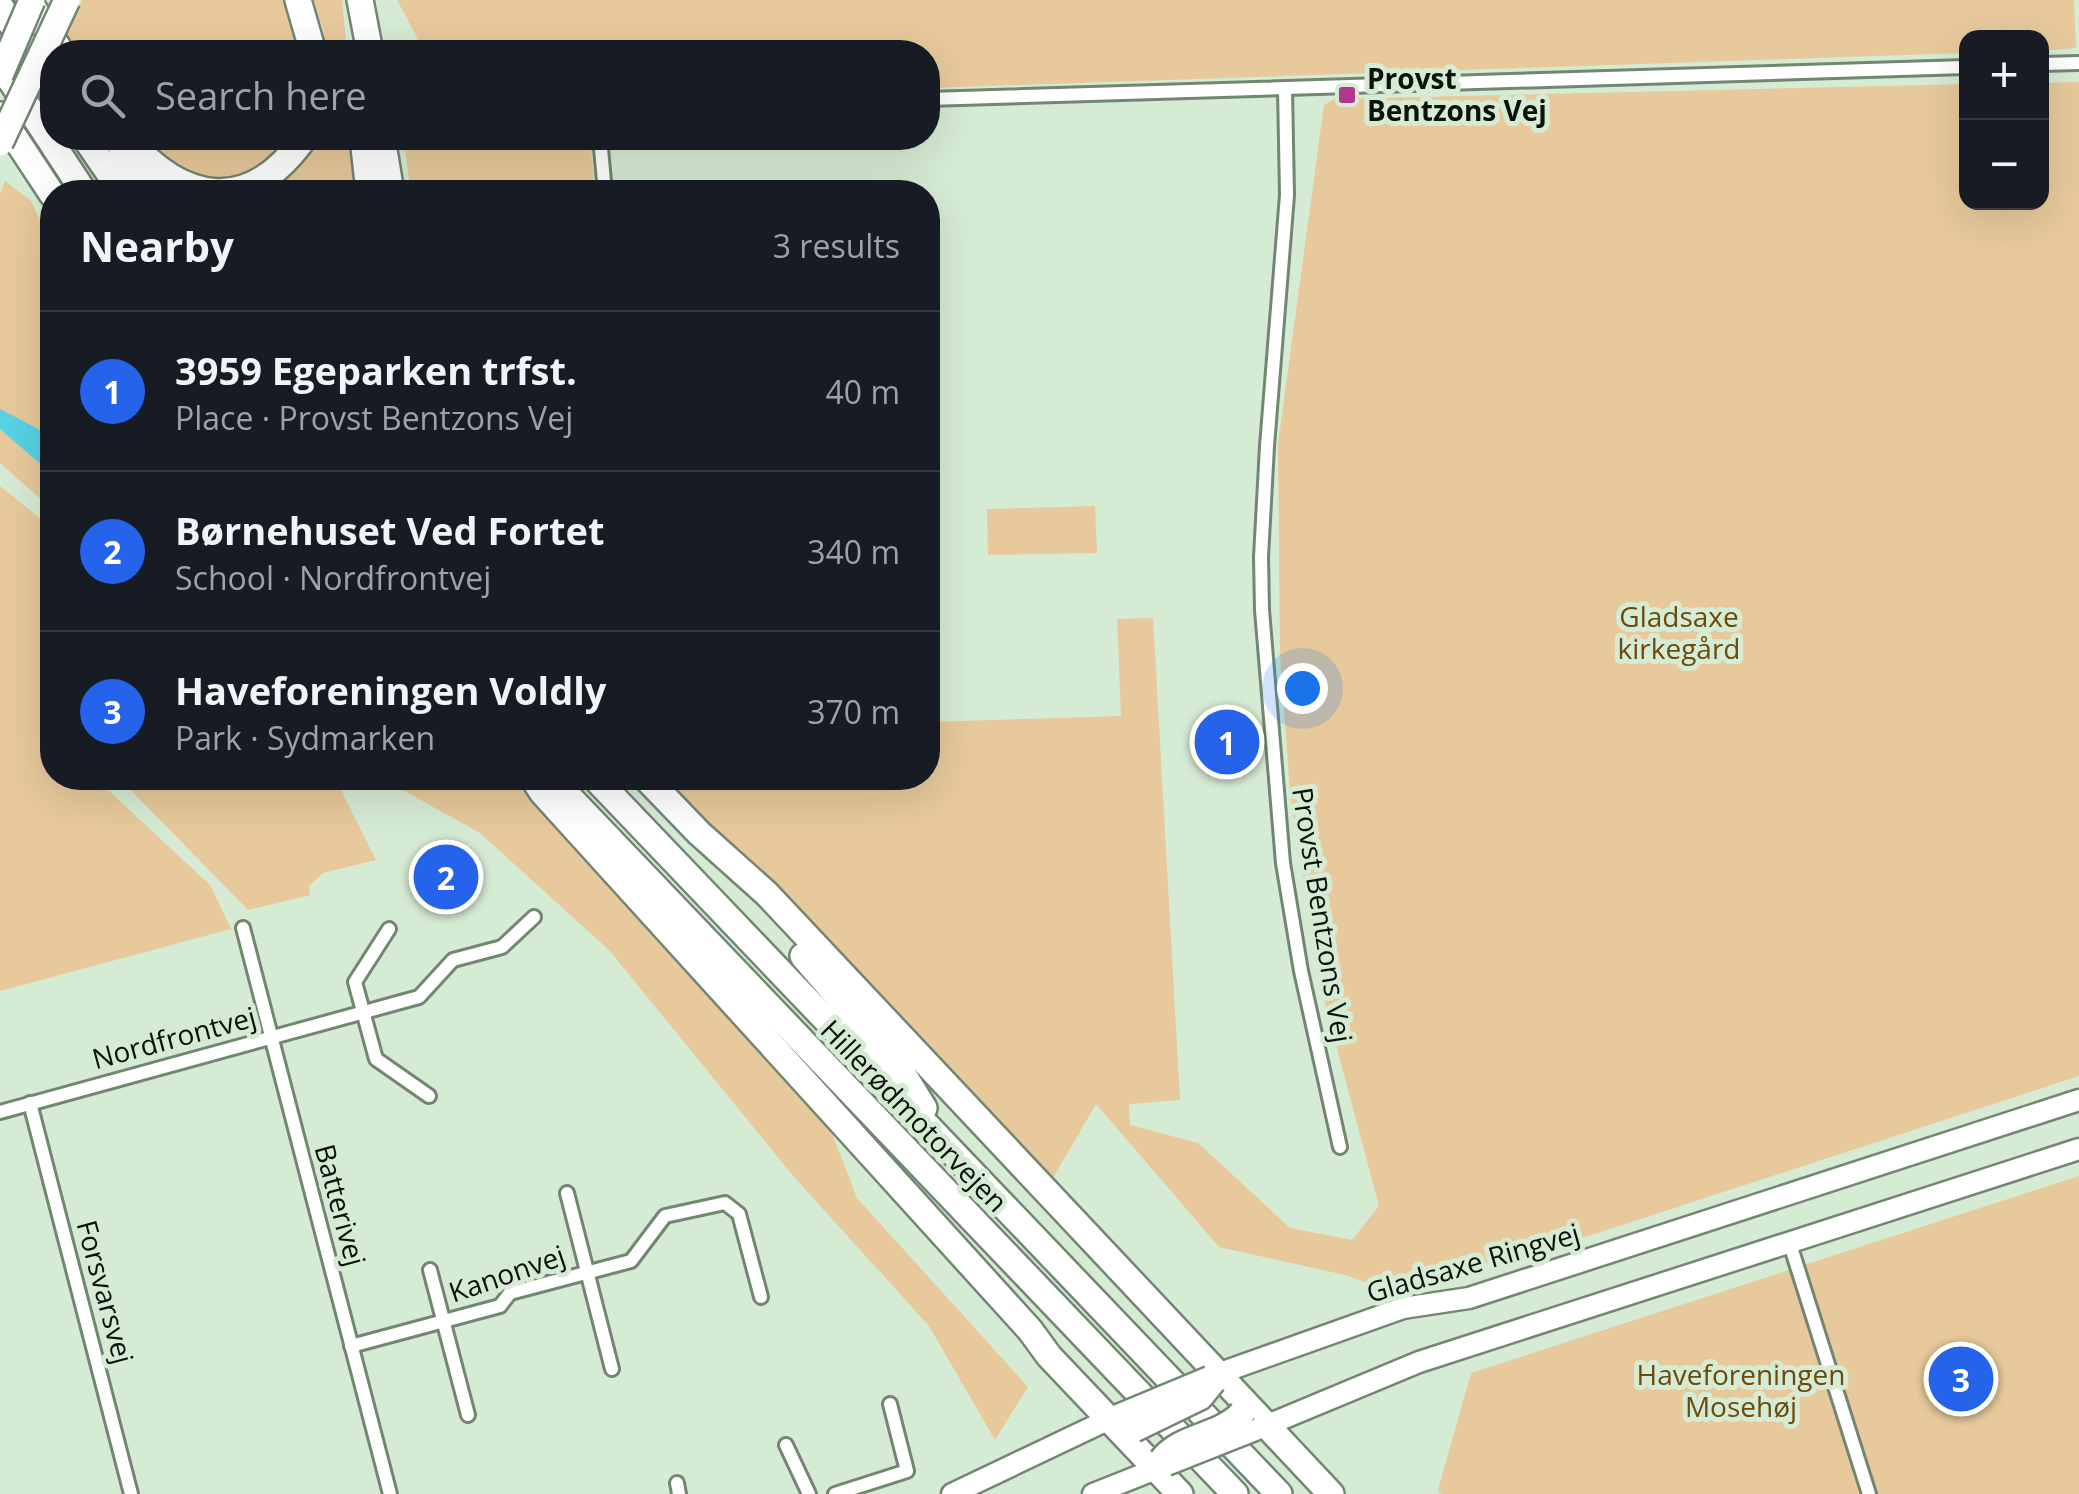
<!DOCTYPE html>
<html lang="en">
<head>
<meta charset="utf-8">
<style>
  body { margin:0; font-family:"Open Sans",sans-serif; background:#242831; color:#f1f3f6 }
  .controls { position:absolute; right:30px; top:30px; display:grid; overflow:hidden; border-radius:20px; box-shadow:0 10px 40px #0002 }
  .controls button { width:90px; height:90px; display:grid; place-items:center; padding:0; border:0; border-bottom:2px solid #363941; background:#171b24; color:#f1f3f6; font:50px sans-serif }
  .you { position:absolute; left:1302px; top:688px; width:35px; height:35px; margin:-25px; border:8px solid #fff; border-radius:50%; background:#1a73e8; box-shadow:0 0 0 15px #1a73e833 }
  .badge { display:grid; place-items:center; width:65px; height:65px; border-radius:50%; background:#2563eb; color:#fff; font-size:32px; font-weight:700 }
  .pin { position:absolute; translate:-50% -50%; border:5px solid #fff; box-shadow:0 2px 10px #0006 }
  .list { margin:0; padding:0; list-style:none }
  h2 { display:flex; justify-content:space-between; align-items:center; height:130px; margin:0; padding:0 40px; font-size:42px }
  h2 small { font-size:32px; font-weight:400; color:#9ea1a6 }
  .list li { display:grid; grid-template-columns:65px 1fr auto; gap:30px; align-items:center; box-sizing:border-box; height:160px; padding:0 40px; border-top:2px solid #363941 }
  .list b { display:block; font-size:38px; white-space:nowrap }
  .list p { margin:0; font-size:32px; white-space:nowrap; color:#9ea1a6 }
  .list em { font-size:32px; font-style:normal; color:#9ea1a6 }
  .icon { flex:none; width:55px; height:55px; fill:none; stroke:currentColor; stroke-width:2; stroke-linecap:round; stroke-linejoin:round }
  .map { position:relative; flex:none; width:2079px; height:1494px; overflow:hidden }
  .search { position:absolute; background:#171b24; box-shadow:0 10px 40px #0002; left:40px; top:40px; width:900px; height:110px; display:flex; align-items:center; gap:25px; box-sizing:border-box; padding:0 35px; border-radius:40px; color:#9ea1a6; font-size:38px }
  .panel { position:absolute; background:#171b24; box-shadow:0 10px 40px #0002; left:40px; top:180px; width:900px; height:610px; border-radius:40px }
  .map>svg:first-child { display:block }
  .green { fill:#e7c99b }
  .water { fill:#57d2e4 }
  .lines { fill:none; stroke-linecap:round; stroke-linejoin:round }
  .minor-casing { stroke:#728671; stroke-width:18 }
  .primary-casing { stroke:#728671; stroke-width:25 }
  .motorway-casing { stroke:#728671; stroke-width:30 }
  .minor { stroke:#fff; stroke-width:12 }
  .primary { stroke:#fff; stroke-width:20 }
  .motorway { stroke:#fff; stroke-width:25 }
  .primary-bridge-casing { stroke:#728671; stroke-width:25; stroke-linecap:butt }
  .motorway-bridge-casing { stroke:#728671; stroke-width:30; stroke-linecap:butt }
  .primary-bridge { stroke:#fff; stroke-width:20 }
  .motorway-bridge { stroke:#fff; stroke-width:25 }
  .poi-dot { fill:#af388e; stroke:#d6ebd4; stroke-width:4 }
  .labels { text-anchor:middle; stroke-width:10; stroke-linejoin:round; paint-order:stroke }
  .poi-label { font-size:28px; font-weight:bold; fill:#0a120a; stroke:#d6ebd4; text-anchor:start }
  .park-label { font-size:28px; fill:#6a4a0d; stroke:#d6ebd4 }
  .street-label { font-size:28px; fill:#0a120a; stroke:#d6ebd4 }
</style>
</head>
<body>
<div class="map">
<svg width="2079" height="1494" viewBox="0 0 2079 1494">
  <rect width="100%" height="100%" fill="#d6ebd4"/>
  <!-- green -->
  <g class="green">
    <polygon points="82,0 288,0 306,52 78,52 66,35"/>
    <polygon points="313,0 342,0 347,52 325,52 324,32"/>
    <polygon points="397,0 2074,0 2076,48 2042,51 2042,38 1966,38 1966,53 928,88 928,52 425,52"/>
    <polygon points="2079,82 2079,1076 1561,1245 1420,1280 1376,1286 1345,1275 1219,1247 1096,1104 1053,1178 659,778 928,778 928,722 1121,716 1117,619 1153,618 1180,1100 1129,1104 1130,1125 1198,1143 1290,1228 1352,1240 1379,1206 1323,996 1291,804 1280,656 1278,444 1324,105 1334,99 1966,84 1966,202 2042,202 2042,83"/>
    <polygon points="139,138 299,138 272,164 228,179 185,174"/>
    <path d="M316,138h40l5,54h-109c36,-9 46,-22 64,-54z"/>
    <polygon points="403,138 590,138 595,192 411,192"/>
    <polygon points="5,181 31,201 52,247 52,509 0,463 0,194"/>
    <polygon points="0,486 52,528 52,713 41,756 52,759 52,778 95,778 211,886 231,929 0,991"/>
    <polygon points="1095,506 1097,553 988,555 987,509"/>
    <polygon points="119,778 335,778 376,860 323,873 309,886 310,895 248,910"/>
    <polygon points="381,778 514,778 826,1118 857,1198 1028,1387 995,1440 929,1326 794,1177 609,950 480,833"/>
    <polygon points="2079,1176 2079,1494 1441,1494 1438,1490 1471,1373"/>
  </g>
  <!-- water -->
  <polygon class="water" points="0,409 52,436 52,474 0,429"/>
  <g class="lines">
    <!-- minor casing -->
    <g class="minor-casing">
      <g id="minor">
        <polyline points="2042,64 2079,63"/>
        <polyline points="1285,89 1287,195 1267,446 1261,557 1262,610 1283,863 1301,971 1340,1147"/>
        <polyline points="928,99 1966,67"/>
        <polyline points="600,138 605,192"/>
        <polyline points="243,928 390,1494"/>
        <polyline points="389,929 355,982 376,1059 429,1096"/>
        <polyline points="30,1103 131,1494"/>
        <polyline points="0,1112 419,997 453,960 502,947 534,917"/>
        <polyline points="567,1193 612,1369"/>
        <polyline points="1789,1241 1869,1494"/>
        <polyline points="430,1270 468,1415"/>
        <polyline points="351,1346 500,1306 510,1293 631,1261 665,1216 725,1203 739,1214 761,1297"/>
        <polyline points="786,1445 809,1494"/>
        <polyline points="677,1483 679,1494"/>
        <polyline points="835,1494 907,1471 890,1404"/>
      </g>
    </g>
    <!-- primary casing -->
    <g class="primary-casing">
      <g id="primary">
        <polyline points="1209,1377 1403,1308 1469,1298 2079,1100"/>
        <polyline points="1258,1429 1419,1362 2079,1149"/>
        <polyline points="952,1494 1120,1414"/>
        <polyline points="1093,1494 1166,1465"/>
      </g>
    </g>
    <!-- motorway casing -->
    <g class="motorway-casing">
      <g id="motorway">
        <polyline points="28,0 61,52"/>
        <polyline points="298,0 313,52"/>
        <polyline points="360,0 370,52"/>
        <polyline points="0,6 52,89"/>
        <polyline points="0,64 84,192"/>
        <polyline points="0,115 52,194"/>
        <polyline points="85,138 122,192"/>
        <path d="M127,138c57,66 122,77 177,0"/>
        <polyline points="363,138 369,192"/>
        <polyline points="382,138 391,192"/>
        <polyline points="122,152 151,192"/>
        <polyline points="533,778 542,792 1030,1330 1049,1356 1180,1494"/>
        <polyline points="551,778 1235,1494"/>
        <polyline points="595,778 1279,1494"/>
        <polyline points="646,778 699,833 767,894 1331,1494"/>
        <polyline points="803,956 898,1066 924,1108"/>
      </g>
    </g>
    <!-- minor -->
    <use href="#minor" class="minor"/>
    <!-- primary -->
    <use href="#primary" class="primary"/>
    <!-- motorway -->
    <use href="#motorway" class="motorway"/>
    <!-- primary-bridge casing -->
    <g class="primary-bridge-casing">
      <g id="primary-bridge">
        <polyline points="1120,1414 1209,1377"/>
        <polyline points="1167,1465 1258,1429"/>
      </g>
    </g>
    <!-- motorway-bridge casing -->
    <g class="motorway-bridge-casing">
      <g id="motorway-bridge">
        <polyline points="0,75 32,0"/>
        <polyline points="0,143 67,0"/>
        <polyline points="1134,1429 1200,1397 1213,1381"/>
        <path d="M1162,1460c19,-25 59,-23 80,-47"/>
      </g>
    </g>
    <!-- primary-bridge -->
    <use href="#primary-bridge" class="primary-bridge"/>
    <!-- motorway-bridge -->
    <use href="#motorway-bridge" class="motorway-bridge"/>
  </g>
  <!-- markers -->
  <rect class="poi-dot" x="1337" y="85" width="20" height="20" rx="5"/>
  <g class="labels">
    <!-- poi labels -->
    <g class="poi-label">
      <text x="1367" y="89">Provst<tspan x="1367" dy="32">Bentzons Vej</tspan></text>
    </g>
    <!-- park labels -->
    <g class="park-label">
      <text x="1679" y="627">Gladsaxe<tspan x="1679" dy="32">kirkegård</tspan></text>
      <text x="1741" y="1385">Haveforeningen<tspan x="1741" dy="32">Mosehøj</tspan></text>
    </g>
    <!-- street labels -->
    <g class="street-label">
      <text transform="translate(1322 915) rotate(81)" y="10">Provst Bentzons Vej</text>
      <text transform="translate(174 1038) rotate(-15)" y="10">Nordfrontvej</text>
      <text transform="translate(914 1116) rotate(46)" y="10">Hillerødmotorvejen</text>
      <text transform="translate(340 1205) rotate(75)" y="10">Batterivej</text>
      <text transform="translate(1473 1263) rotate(-16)" y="10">Gladsaxe Ringvej</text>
      <text transform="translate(507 1274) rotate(-19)" y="10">Kanonvej</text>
      <text transform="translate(105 1292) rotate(75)" y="10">Forsvarsvej</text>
    </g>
  </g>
</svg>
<div class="controls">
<button>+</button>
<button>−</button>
</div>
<div class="you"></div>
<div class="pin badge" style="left:1227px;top:742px">1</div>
<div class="pin badge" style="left:446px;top:877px">2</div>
<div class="pin badge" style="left:1961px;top:1379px">3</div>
<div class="search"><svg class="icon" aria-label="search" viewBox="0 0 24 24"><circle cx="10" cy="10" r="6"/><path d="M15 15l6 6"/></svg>Search here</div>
<section class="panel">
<h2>Nearby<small>3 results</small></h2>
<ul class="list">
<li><span class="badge">1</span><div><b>3959 Egeparken trfst.</b><p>Place · Provst Bentzons Vej</p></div><em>40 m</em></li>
<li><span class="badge">2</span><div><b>Børnehuset Ved Fortet</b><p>School · Nordfrontvej</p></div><em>340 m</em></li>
<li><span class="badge">3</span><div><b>Haveforeningen Voldly</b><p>Park · Sydmarken</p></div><em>370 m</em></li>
</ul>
</section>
</div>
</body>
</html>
